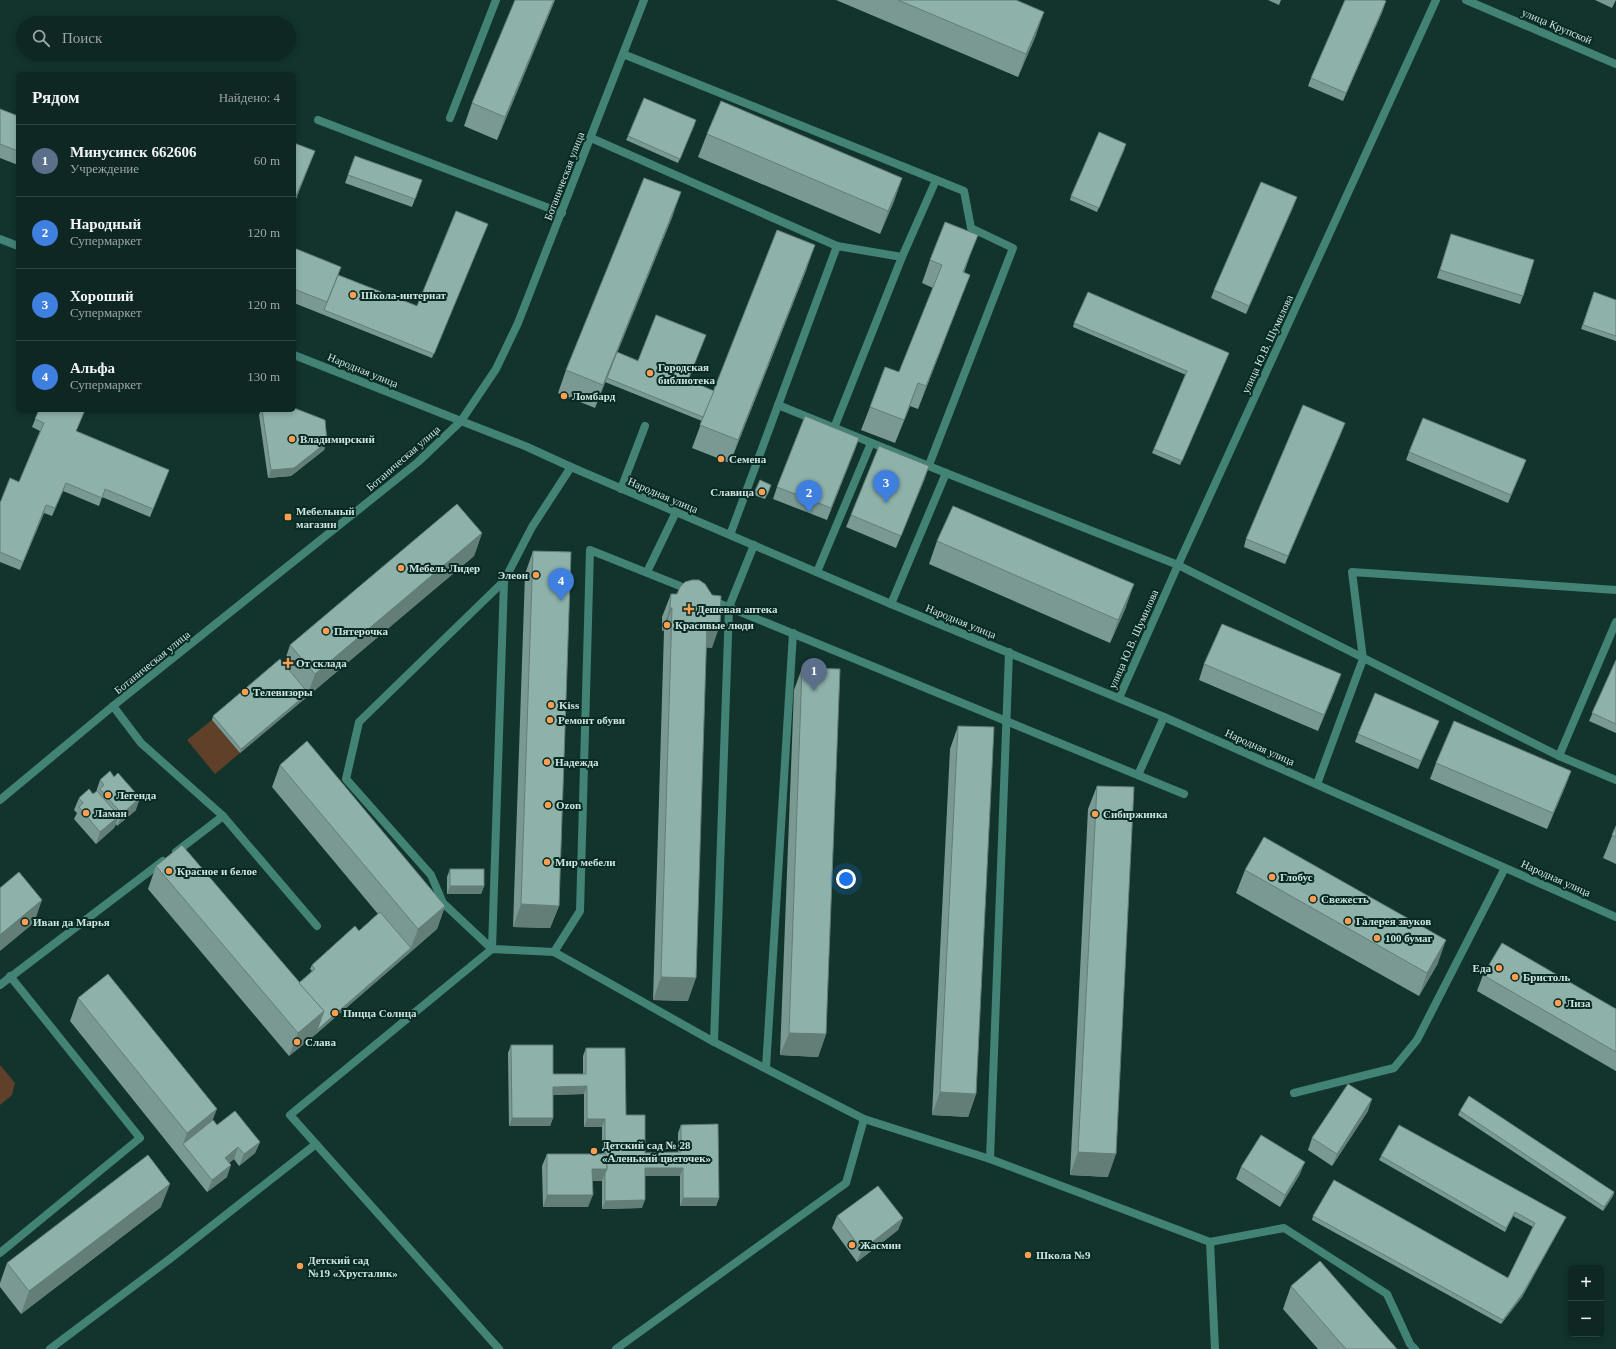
<!DOCTYPE html>
<html lang="ru">
<head>
<meta charset="utf-8">
<style>
  body { margin:0; font-family:Georgia,serif; background:#1c332f; color:#f1f3f6 }
  .controls { position:absolute; right:12px; bottom:12px; display:grid; overflow:hidden; border-radius:6px; box-shadow:0 2px 6px #0003 }
  .controls button { width:36px; height:36px; display:grid; place-items:center; padding:0; border:0; border-bottom:1px solid #2e4440; background:#0e2722; color:#f1f3f6; font:20px sans-serif }
  .you { position:absolute; left:846px; top:879px; width:14px; height:14px; margin:-10px; border:3px solid #fff; border-radius:50%; background:#1a73e8; box-shadow:0 0 0 6px #1a73e833 }
  .badge { display:grid; place-items:center; width:26px; height:26px; border-radius:50%; background:#fc9e52; color:#fff; font-size:13px; font-weight:700 }
  .pin { position:absolute; translate:-50% -33px; filter:drop-shadow(0 1px 2px #0008) }
  .pin::after { content:''; position:absolute; top:21px; width:14px; height:12px; background:inherit; clip-path:polygon(0 0,100% 0,50% 100%) }
  .list { margin:0; padding:0; list-style:none }
  h2 { display:flex; justify-content:space-between; align-items:center; height:52px; margin:0; padding:0 16px; font-size:17px }
  h2 small { font-size:13px; font-weight:400; color:#9ba5a5 }
  .list li { display:grid; grid-template-columns:26px 1fr auto; gap:12px; align-items:center; box-sizing:border-box; height:72px; padding:0 16px; border-top:1px solid #2e4440 }
  .list b { display:block; font-size:15px; white-space:nowrap }
  .list p { margin:0; font-size:13px; white-space:nowrap; color:#9ba5a5 }
  .list em { font-size:13px; font-style:normal; color:#9ba5a5 }
  .icon { flex:none; width:22px; height:22px; fill:none; stroke:currentColor; stroke-width:2; stroke-linecap:round; stroke-linejoin:round }
  .map { position:relative; flex:none; width:1616px; height:1349px; overflow:hidden }
  .search { position:absolute; background:#0e2722; box-shadow:0 2px 6px #0003; left:16px; top:16px; width:280px; height:44px; display:flex; align-items:center; gap:10px; box-sizing:border-box; padding:0 14px; border-radius:22px; color:#9ba5a5; font-size:15px }
  .panel { position:absolute; background:#0e2722; box-shadow:0 2px 6px #0003; left:16px; top:72px; width:280px; height:340px; border-radius:6px }
  .map>svg:first-child { display:block }
  .green { fill:#604028 }
  .lines { fill:none; stroke-linecap:round; stroke-linejoin:round }
  .service { stroke:#428376; stroke-width:8 }
  .minor { stroke:#428376; stroke-width:8 }
  .tertiary { stroke:#428376; stroke-width:8 }
  .wall { fill:#7a9992 }
  .shaded-wall { fill:#637d77 }
  .building { fill:#8eb2aa; stroke:#637d77 }
  .poi-dot { fill:#fc9e52; stroke:#072a23; stroke-width:1.5 }
  .labels { text-anchor:middle; stroke-width:4; stroke-linejoin:round; paint-order:stroke }
  .street-label { font-size:11px; fill:#d1e4df; stroke:#072a23 }
  .poi-label { font-size:11px; font-weight:bold; fill:#d1e4df; stroke:#072a23; text-anchor:start }
</style>
</head>
<body>
<div class="map">
<svg width="1616" height="1349" viewBox="0 0 1616 1349">
  <rect width="100%" height="100%" fill="#12342d"/>
  <!-- green -->
  <g class="green">
    <polygon points="212,720 240,753 215,774 187,740"/>
    <polygon points="0,1065 15,1083 12,1095 0,1105"/>
  </g>
  <g class="lines">
    <!-- service -->
    <g class="service">
      <polyline points="623,54 964,191 971,228 1013,248 929,465"/>
      <polyline points="450,118 496,0"/>
      <polyline points="318,120 562,213"/>
      <polyline points="591,138 837,246 902,257 936,180"/>
      <polyline points="778,405 946,473 891,604"/>
      <polyline points="834,428 902,257"/>
      <polyline points="946,473 1178,565 1559,756 1616,780"/>
      <polyline points="621,489 645,426"/>
      <polyline points="730,535 837,246"/>
      <polyline points="647,572 676,512"/>
      <polyline points="817,572 871,443"/>
      <polyline points="711,600 1184,794"/>
      <polyline points="113,706 141,743 223,816 317,926"/>
      <polyline points="1559,756 1616,622"/>
      <polyline points="1138,775 1164,717"/>
      <polyline points="1317,784 1363,659 1352,572 1616,590"/>
      <polyline points="176,852 223,816"/>
      <polyline points="492,949 443,903 431,875 346,779 359,722 504,581 532,527 571,467"/>
      <polyline points="492,949 504,581"/>
      <polyline points="554,952 580,911 590,550 690,590"/>
      <polyline points="0,985 163,861"/>
      <polyline points="714,1042 729,607 754,545"/>
      <polyline points="766,1068 793,633"/>
      <polyline points="1294,1093 1394,1068 1417,1040 1505,868"/>
      <polyline points="990,1159 1009,652"/>
      <polyline points="1210,1242 1215,1349"/>
      <polyline points="0,1253 140,1138 10,976"/>
      <polyline points="50,1349 171,1258 316,1144"/>
      <polyline points="499,1349 290,1115 492,949 554,952 714,1042 864,1119 990,1159 1210,1242 1284,1228 1387,1294 1410,1344 1415,1349"/>
      <polyline points="616,1349 846,1183 864,1119"/>
    </g>
    <!-- minor -->
    <g class="minor">
      <polyline points="1466,0 1616,64"/>
      <polyline points="0,239 18,246"/>
      <polyline points="294,355 461,421"/>
      <polyline points="1119,698 1178,565 1436,0"/>
    </g>
    <!-- tertiary -->
    <g class="tertiary">
      <polyline points="461,421 525,446 571,467 891,604 1164,717 1616,917"/>
      <polyline points="0,800 113,706 418,462 461,421 496,369 518,323 644,0"/>
    </g>
  </g>
  <!-- wall -->
  <g class="wall">
    <polygon points="555,0 497,140 464,126 472,103"/>
    <polygon points="836,0 1016,0 1036,35 1018,77"/>
    <polygon points="1268,0 1281,0 1279,5"/>
    <polygon points="1595,0 1616,0 1612,8"/>
    <polygon points="1383,10 1343,101 1308,86 1311,78"/>
    <polygon points="0,109 18,116 18,165 0,158"/>
    <polygon points="695,124 678,163 626,140 628,136"/>
    <polygon points="707,134 902,178 894,201 880,234 698,157"/>
    <polygon points="294,143 315,151 294,204"/>
    <polygon points="1125,148 1097,212 1070,200 1071,196"/>
    <polygon points="355,156 422,180 412,207 345,183"/>
    <polygon points="1294,205 1246,314 1211,298 1214,290"/>
    <polygon points="673,215 617,352 714,391 807,268 730,463 692,448 702,421 605,382 595,408 558,393 566,370"/>
    <polygon points="488,224 432,358 294,303 294,248 338,275 417,306"/>
    <polygon points="1451,234 1523,296 1520,304 1437,278"/>
    <polygon points="969,258 964,273 970,275 961,298 918,409 910,406 895,443 861,430 870,407 899,372 933,288 922,283 930,260"/>
    <polygon points="1594,292 1616,300 1616,341 1581,329"/>
    <polygon points="1074,323 1229,353 1180,465 1152,453 1186,375 1073,327"/>
    <polygon points="39,410 85,410 76,431 169,470 150,517 102,497 99,506 63,491 52,516 44,513 20,570 0,562 0,503 19,482 40,431 32,427"/>
    <polygon points="261,410 294,410 327,442 324,450 291,476 268,478 259,415"/>
    <polygon points="1342,431 1285,564 1244,547 1246,539"/>
    <polygon points="859,438 827,520 773,499 777,487"/>
    <polygon points="1409,452 1526,460 1508,503 1406,460"/>
    <polygon points="925,478 896,548 846,527 851,515"/>
    <polygon points="760,480 770,489 765,499 754,495"/>
    <polygon points="482,533 474,556 240,753 212,720 213,716 284,663 290,645"/>
    <polygon points="937,541 1126,607 1110,643 929,564"/>
    <polygon points="533,551 559,906 550,928 513,927 525,574"/>
    <polygon points="671,594 712,648 706,647 688,1001 653,1000 664,631 662,631 662,617"/>
    <polygon points="1616,660 1616,733 1589,721"/>
    <polygon points="1204,664 1335,690 1318,731 1199,680"/>
    <polygon points="802,668 826,1034 818,1057 780,1055 794,690"/>
    <polygon points="1439,721 1418,769 1355,742 1358,734"/>
    <polygon points="958,726 976,1094 968,1117 932,1115 950,749"/>
    <polygon points="1436,763 1571,771 1565,787 1547,829 1430,779"/>
    <polygon points="280,765 445,906 437,929 316,1034 289,1056 148,889 156,866 299,983 312,971 310,969 312,965 359,931 378,914 272,787"/>
    <polygon points="100,780 136,810 117,826 116,824 114,828 96,844 74,819 77,813 74,810 79,798 93,794 96,792"/>
    <polygon points="1097,786 1108,1177 1070,1175 1088,809"/>
    <polygon points="1616,826 1616,864 1603,858"/>
    <polygon points="450,869 484,886 481,894 447,894 447,877"/>
    <polygon points="1245,870 1438,963 1419,996 1236,893"/>
    <polygon points="1483,975 1616,1009 1616,1071 1477,991"/>
    <polygon points="78,998 213,1120 217,1125 260,1142 255,1153 239,1166 234,1159 229,1163 227,1177 207,1192 70,1021"/>
    <polygon points="511,1045 553,1074 583,1074 583,1056 586,1048 626,1115 645,1153 678,1152 678,1133 681,1125 719,1198 716,1206 680,1206 680,1176 645,1176 642,1208 602,1209 602,1181 593,1181 588,1207 543,1207 542,1166 547,1154 602,1154 602,1127 584,1127 584,1094 553,1095 553,1118 550,1126 509,1126 508,1053"/>
    <polygon points="1368,1111 1332,1166 1308,1150 1312,1138"/>
    <polygon points="1460,1111 1614,1192 1613,1196 1603,1211 1458,1115"/>
    <polygon points="1381,1156 1566,1217 1564,1221 1522,1297 1501,1324 1312,1220 1313,1216 1508,1278 1533,1227 1513,1216 1505,1232 1379,1160"/>
    <polygon points="1241,1167 1300,1174 1280,1207 1236,1179"/>
    <polygon points="161,1207 21,1314 0,1287 0,1283 7,1263"/>
    <polygon points="837,1216 903,1218 898,1230 857,1262 832,1228"/>
    <polygon points="1291,1286 1397,1349 1318,1349 1283,1309"/>
  </g>
  <!-- shaded-wall -->
  <g class="shaded-wall">
    <polygon points="554,0 555,0 497,140 505,117"/>
    <polygon points="1386,1 1383,10 1343,101 1346,93"/>
    <polygon points="1044,12 1036,35 1018,77 1026,54"/>
    <polygon points="315,151 310,163 294,204 296,196"/>
    <polygon points="902,178 894,201 880,234 888,211"/>
    <polygon points="681,192 673,215 595,408 603,385"/>
    <polygon points="1297,197 1294,205 1246,314 1249,306"/>
    <polygon points="978,235 969,258 955,295 963,272"/>
    <polygon points="815,245 807,268 730,463 738,440"/>
    <polygon points="970,275 961,298 918,409 926,386"/>
    <polygon points="918,383 910,406 895,443 904,420"/>
    <polygon points="1345,423 1342,431 1285,564 1288,556"/>
    <polygon points="859,438 855,450 827,520 831,508"/>
    <polygon points="327,442 324,450 291,476 268,478 271,470"/>
    <polygon points="1526,460 1523,468 1508,503 1511,495"/>
    <polygon points="929,466 925,478 896,548 901,536"/>
    <polygon points="66,483 63,491 52,516 55,508"/>
    <polygon points="46,505 44,513 20,570 23,562"/>
    <polygon points="482,533 474,556 307,697 315,674"/>
    <polygon points="1134,584 1126,607 1110,643 1118,620"/>
    <polygon points="670,608 672,608 664,631 662,631"/>
    <polygon points="707,624 720,625 712,648 699,647"/>
    <polygon points="1341,674 1335,690 1318,731 1324,715"/>
    <polygon points="308,693 307,697 240,753 241,749"/>
    <polygon points="1439,721 1436,729 1418,769 1421,761"/>
    <polygon points="1571,771 1565,787 1547,829 1553,813"/>
    <polygon points="140,798 136,810 117,826 122,814"/>
    <polygon points="119,816 114,828 96,844 100,832"/>
    <polygon points="450,886 484,886 481,894 447,894"/>
    <polygon points="42,900 34,923 0,951 0,935"/>
    <polygon points="521,904 559,906 550,928 513,927"/>
    <polygon points="445,906 437,929 316,1034 317,1030 411,948 418,929"/>
    <polygon points="1446,940 1438,963 1419,996 1427,973"/>
    <polygon points="661,977 696,978 688,1001 653,1000"/>
    <polygon points="324,1011 316,1034 289,1056 298,1033"/>
    <polygon points="789,1033 826,1034 818,1057 780,1055"/>
    <polygon points="587,1086 584,1094 550,1095 553,1087"/>
    <polygon points="940,1092 976,1094 968,1117 932,1115"/>
    <polygon points="1372,1099 1368,1111 1332,1166 1337,1154"/>
    <polygon points="217,1109 208,1132 183,1144 187,1133"/>
    <polygon points="512,1118 553,1118 550,1126 509,1126"/>
    <polygon points="587,1119 605,1119 602,1127 584,1127"/>
    <polygon points="260,1142 255,1153 239,1166 244,1154"/>
    <polygon points="238,1147 234,1159 221,1169 225,1158"/>
    <polygon points="1078,1152 1116,1154 1108,1177 1070,1175"/>
    <polygon points="1305,1162 1300,1174 1280,1207 1285,1195"/>
    <polygon points="231,1165 227,1177 207,1192 212,1180"/>
    <polygon points="645,1168 683,1168 680,1176 642,1176"/>
    <polygon points="592,1169 607,1169 602,1181 588,1181"/>
    <polygon points="170,1184 161,1207 21,1314 29,1291"/>
    <polygon points="1614,1192 1613,1196 1603,1211 1604,1207"/>
    <polygon points="547,1195 593,1195 588,1207 543,1207"/>
    <polygon points="683,1198 719,1198 716,1206 680,1206"/>
    <polygon points="645,1200 642,1208 602,1209 605,1201"/>
    <polygon points="1515,1212 1505,1232 1506,1228"/>
    <polygon points="1566,1217 1564,1221 1522,1297 1501,1324 1503,1320"/>
    <polygon points="903,1218 898,1230 857,1262 862,1250"/>
  </g>
  <!-- building -->
  <g class="building">
    <polygon points="515,0 554,0 505,117 472,103"/>
    <polygon points="898,0 1016,0 1044,12 1026,54"/>
    <polygon points="1345,0 1383,0 1386,1 1346,93 1311,78"/>
    <polygon points="644,98 696,120 680,159 628,136"/>
    <polygon points="721,101 902,178 888,211 707,134"/>
    <polygon points="0,109 18,116 18,151 0,144"/>
    <polygon points="1099,132 1126,144 1099,208 1071,196"/>
    <polygon points="294,143 315,151 296,196 294,195"/>
    <polygon points="355,156 422,180 415,199 348,175"/>
    <polygon points="644,178 681,192 603,385 566,370"/>
    <polygon points="1261,182 1297,197 1249,306 1214,290"/>
    <polygon points="456,211 488,224 434,354 324,310 338,275 417,306"/>
    <polygon points="945,222 978,235 963,272 970,275 926,386 918,383 904,420 870,407 885,367 899,372 942,265 930,260"/>
    <polygon points="777,230 815,245 738,440 700,425"/>
    <polygon points="1451,234 1534,260 1523,296 1440,270"/>
    <polygon points="294,248 341,267 327,302 294,289"/>
    <polygon points="1088,292 1229,353 1182,461 1154,449 1187,371 1074,323"/>
    <polygon points="1594,292 1616,300 1616,336 1583,325"/>
    <polygon points="656,315 706,335 688,380 714,391 703,417 607,378 617,352 638,361"/>
    <polygon points="1303,405 1345,423 1288,556 1246,539"/>
    <polygon points="294,408 325,420 327,442 294,468 271,470 262,410 294,410"/>
    <polygon points="39,410 85,410 76,431 169,470 153,509 105,489 102,498 66,483 55,508 46,505 23,562 0,552 0,503 10,478 19,482 44,423 35,419"/>
    <polygon points="805,416 859,438 831,508 777,487"/>
    <polygon points="1423,418 1526,460 1511,495 1409,452"/>
    <polygon points="879,446 929,466 901,536 851,515"/>
    <polygon points="760,480 771,485 767,495 755,491"/>
    <polygon points="457,504 482,533 315,674 290,645"/>
    <polygon points="953,506 1134,584 1118,620 937,541"/>
    <polygon points="533,551 571,552 559,906 521,904"/>
    <polygon points="692,580 699,580 705,584 712,595 721,596 720,625 707,624 696,978 661,977 672,608 670,608 671,594 677,594 680,587 685,582"/>
    <polygon points="1222,624 1341,674 1324,715 1204,664"/>
    <polygon points="280,659 308,693 241,749 213,716"/>
    <polygon points="1616,660 1616,724 1592,713"/>
    <polygon points="802,668 840,669 826,1034 789,1033"/>
    <polygon points="1375,693 1439,721 1421,761 1358,734"/>
    <polygon points="1454,721 1571,771 1553,813 1436,763"/>
    <polygon points="958,726 994,727 976,1094 940,1092"/>
    <polygon points="307,741 445,906 418,929 280,765"/>
    <polygon points="110,771 114,777 118,773 140,798 122,814 100,789 104,785 100,780"/>
    <polygon points="1097,786 1134,787 1116,1154 1078,1152"/>
    <polygon points="89,789 93,794 97,791 119,816 100,832 79,807 83,803 79,798"/>
    <polygon points="1616,826 1616,837 1612,835"/>
    <polygon points="1264,837 1446,940 1427,973 1245,870"/>
    <polygon points="182,845 324,1011 298,1033 156,866"/>
    <rect x="450" y="869" width="34" height="17"/>
    <polygon points="19,872 42,900 0,935 0,888"/>
    <polygon points="380,912 411,948 317,1030 324,1011 299,983 315,969 312,965 355,926 359,931"/>
    <polygon points="1502,943 1616,1009 1616,1052 1483,975"/>
    <polygon points="108,974 217,1109 187,1133 78,998"/>
    <polygon points="511,1045 553,1045 553,1074 586,1074 586,1048 625,1048 626,1115 645,1115 645,1153 681,1152 681,1125 718,1124 719,1198 683,1198 683,1168 645,1168 645,1200 605,1201 605,1173 607,1169 606,1154 605,1154 605,1119 587,1119 587,1086 553,1087 553,1118 512,1118"/>
    <polygon points="1348,1084 1372,1099 1337,1154 1312,1138"/>
    <polygon points="1469,1096 1614,1192 1604,1207 1460,1111"/>
    <polygon points="235,1111 260,1142 244,1154 238,1147 225,1158 231,1165 212,1180 183,1144 213,1120 217,1125"/>
    <polygon points="1399,1125 1566,1217 1523,1293 1503,1320 1313,1216 1334,1180 1508,1278 1535,1223 1515,1212 1506,1228 1381,1156"/>
    <polygon points="1261,1135 1305,1162 1285,1195 1241,1167"/>
    <polygon points="547,1154 606,1154 607,1169 592,1169 593,1195 547,1195"/>
    <polygon points="148,1155 170,1184 29,1291 7,1263"/>
    <polygon points="878,1186 903,1218 862,1250 837,1216"/>
    <polygon points="1320,1261 1397,1349 1346,1349 1291,1286"/>
  </g>
  <!-- markers -->
  <g class="poi-dot">
    <circle cx="353" cy="295" r="4"/>
    <circle cx="650" cy="373" r="4"/>
    <circle cx="564" cy="396" r="4"/>
    <circle cx="292" cy="439" r="4"/>
    <circle cx="721" cy="459" r="4"/>
    <circle cx="762" cy="492" r="4"/>
    <rect x="284" y="513" width="8" height="8" rx="2"/>
    <circle cx="401" cy="568" r="4"/>
    <circle cx="536" cy="575" r="4"/>
    <path d="M687 603h4v4h4v4h-4v4h-4v-4h-4v-4h4z"/>
    <circle cx="667" cy="625" r="4"/>
    <circle cx="326" cy="631" r="4"/>
    <path d="M286 657h4v4h4v4h-4v4h-4v-4h-4v-4h4z"/>
    <circle cx="245" cy="692" r="4"/>
    <circle cx="551" cy="705" r="4"/>
    <circle cx="550" cy="720" r="4"/>
    <circle cx="547" cy="762" r="4"/>
    <circle cx="108" cy="795" r="4"/>
    <circle cx="548" cy="805" r="4"/>
    <circle cx="86" cy="813" r="4"/>
    <circle cx="1095" cy="814" r="4"/>
    <circle cx="547" cy="862" r="4"/>
    <circle cx="169" cy="871" r="4"/>
    <circle cx="1272" cy="877" r="4"/>
    <circle cx="1313" cy="899" r="4"/>
    <circle cx="1348" cy="921" r="4"/>
    <circle cx="25" cy="922" r="4"/>
    <circle cx="1377" cy="938" r="4"/>
    <circle cx="1499" cy="968" r="4"/>
    <circle cx="1515" cy="977" r="4"/>
    <circle cx="1558" cy="1003" r="4"/>
    <circle cx="335" cy="1013" r="4"/>
    <circle cx="297" cy="1042" r="4"/>
    <circle cx="594" cy="1151" r="4"/>
    <circle cx="852" cy="1245" r="4"/>
    <circle cx="1028" cy="1255" r="4"/>
    <circle cx="300" cy="1266" r="4"/>
  </g>
  <g class="labels">
    <!-- street labels -->
    <g class="street-label">
      <text transform="translate(1557 26) rotate(23)" y="4">улица Крупской</text>
      <text transform="translate(564 176) rotate(-69)" y="4">Ботаническая улица</text>
      <text transform="translate(1267 344) rotate(-65)" y="4">улица Ю.В. Шумилова</text>
      <text transform="translate(363 370) rotate(22)" y="4">Народная улица</text>
      <text transform="translate(403 458) rotate(-41)" y="4">Ботаническая улица</text>
      <text transform="translate(663 495) rotate(23)" y="4">Народная улица</text>
      <text transform="translate(961 621) rotate(22)" y="4">Народная улица</text>
      <text transform="translate(1133 639) rotate(-66)" y="4">улица Ю.В. Шумилова</text>
      <text transform="translate(152 662) rotate(-39)" y="4">Ботаническая улица</text>
      <text transform="translate(1260 747) rotate(24)" y="4">Народная улица</text>
      <text transform="translate(1556 878) rotate(24)" y="4">Народная улица</text>
    </g>
    <!-- poi labels -->
    <g class="poi-label">
      <text x="361" y="299">Школа-интернат</text>
      <text x="658" y="371">Городская<tspan x="658" dy="13">библиотека</tspan></text>
      <text x="572" y="400">Ломбард</text>
      <text x="300" y="443">Владимирский</text>
      <text x="729" y="463">Семена</text>
      <text x="754" y="496" text-anchor="end">Славица</text>
      <text x="296" y="515">Мебельный<tspan x="296" dy="13">магазин</tspan></text>
      <text x="409" y="572">Мебель Лидер</text>
      <text x="528" y="579" text-anchor="end">Элеон</text>
      <text x="697" y="613">Дешевая аптека</text>
      <text x="675" y="629">Красивые люди</text>
      <text x="334" y="635">Пятерочка</text>
      <text x="296" y="667">От склада</text>
      <text x="253" y="696">Телевизоры</text>
      <text x="559" y="709">Kiss</text>
      <text x="558" y="724">Ремонт обуви</text>
      <text x="555" y="766">Надежда</text>
      <text x="116" y="799">Легенда</text>
      <text x="556" y="809">Ozon</text>
      <text x="94" y="817">Ламан</text>
      <text x="1103" y="818">Сибиржинка</text>
      <text x="555" y="866">Мир мебели</text>
      <text x="177" y="875">Красное и белое</text>
      <text x="1280" y="881">Глобус</text>
      <text x="1321" y="903">Свежесть</text>
      <text x="1356" y="925">Галерея звуков</text>
      <text x="33" y="926">Иван да Марья</text>
      <text x="1385" y="942">100 бумаг</text>
      <text x="1491" y="972" text-anchor="end">Еда</text>
      <text x="1523" y="981">Бристоль</text>
      <text x="1566" y="1007">Лиза</text>
      <text x="343" y="1017">Пицца Солнца</text>
      <text x="305" y="1046">Слава</text>
      <text x="602" y="1149">Детский сад № 28<tspan x="602" dy="13">«Аленький цветочек»</tspan></text>
      <text x="860" y="1249">Жасмин</text>
      <text x="1036" y="1259">Школа №9</text>
      <text x="308" y="1264">Детский сад<tspan x="308" dy="13">№19 «Хрусталик»</tspan></text>
    </g>
  </g>
</svg>
<div class="controls">
<button>+</button>
<button>−</button>
</div>
<div class="you"></div>
<div class="pin badge" style="left:814px;top:691px;background:#5c6f8a">1</div>
<div class="pin badge" style="left:809px;top:513px;background:#3f7fe0">2</div>
<div class="pin badge" style="left:886px;top:503px;background:#3f7fe0">3</div>
<div class="pin badge" style="left:561px;top:601px;background:#3f7fe0">4</div>
<div class="search"><svg class="icon" aria-label="search" viewBox="0 0 24 24"><circle cx="10" cy="10" r="6"/><path d="M15 15l6 6"/></svg>Поиск</div>
<section class="panel">
<h2>Рядом<small>Найдено: 4</small></h2>
<ul class="list">
<li><span class="badge" style="background:#5c6f8a">1</span><div><b>Минусинск 662606</b><p>Учреждение</p></div><em>60 m</em></li>
<li><span class="badge" style="background:#3f7fe0">2</span><div><b>Народный</b><p>Супермаркет</p></div><em>120 m</em></li>
<li><span class="badge" style="background:#3f7fe0">3</span><div><b>Хороший</b><p>Супермаркет</p></div><em>120 m</em></li>
<li><span class="badge" style="background:#3f7fe0">4</span><div><b>Альфа</b><p>Супермаркет</p></div><em>130 m</em></li>
</ul>
</section>
</div>
</body>
</html>
